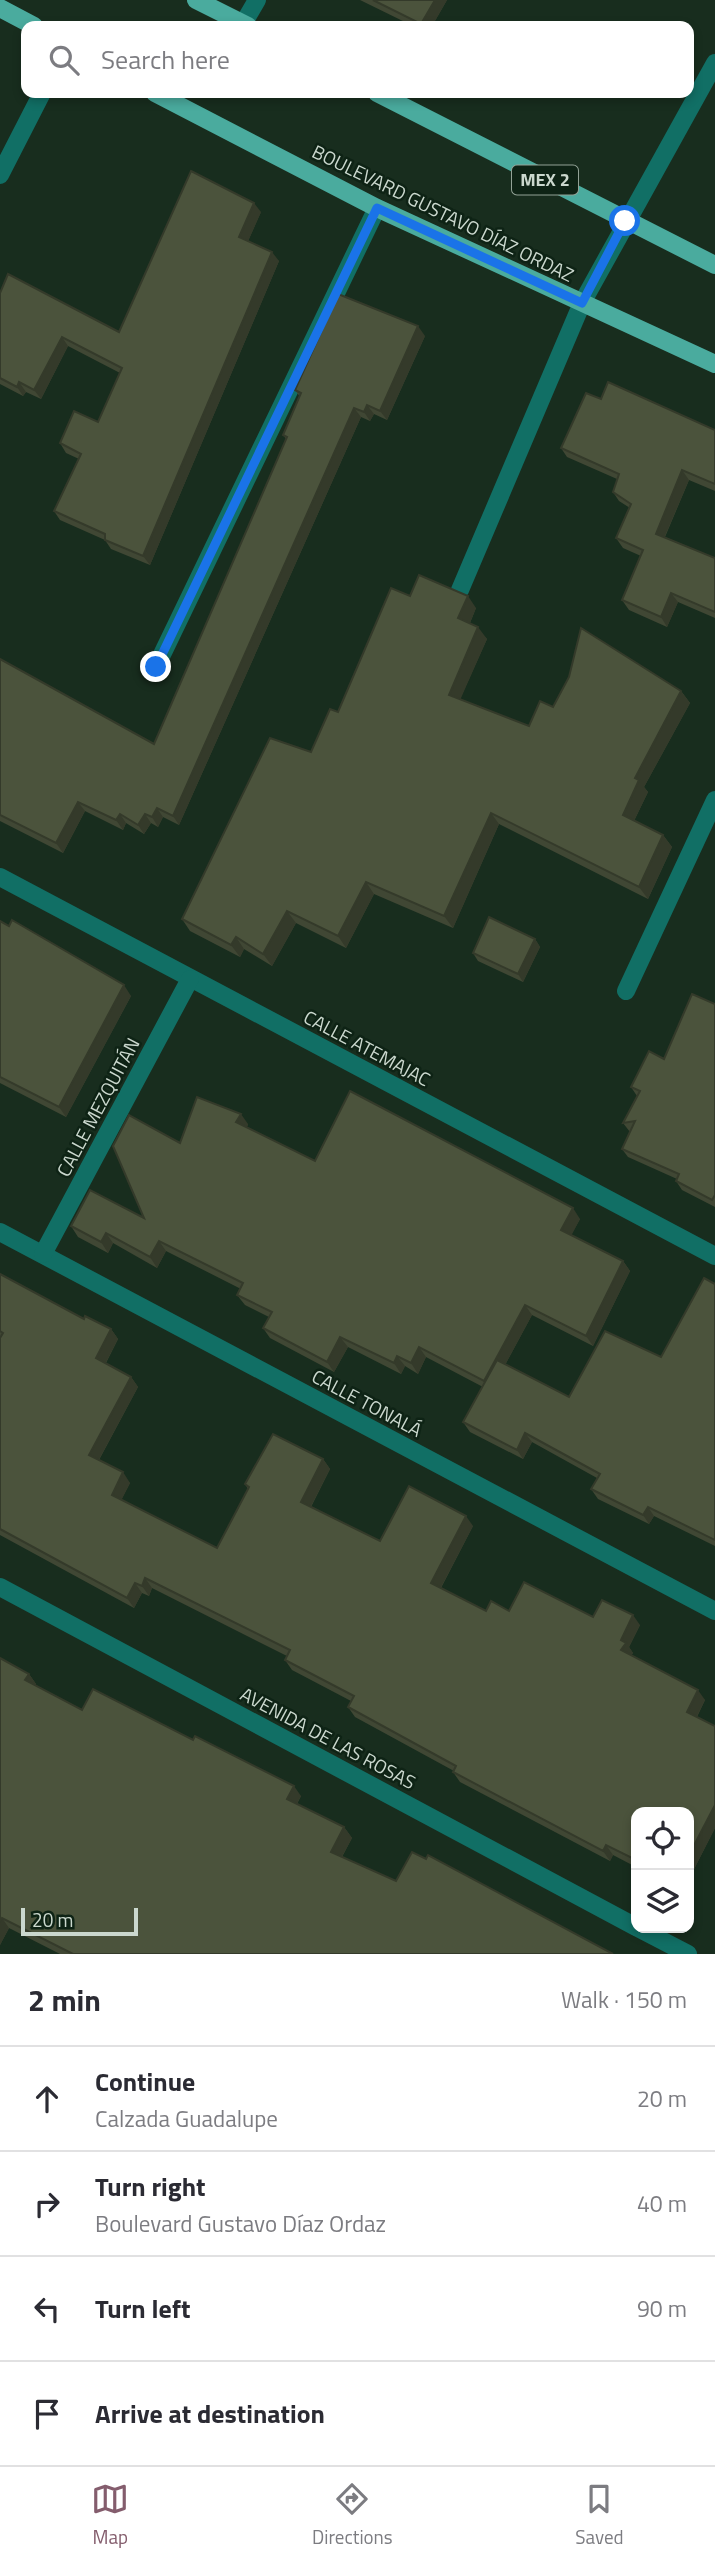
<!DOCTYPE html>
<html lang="en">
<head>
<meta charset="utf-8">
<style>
  body { margin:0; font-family:"Titillium Web",sans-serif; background:#f2f2f3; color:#2b2b33 }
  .controls { position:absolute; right:21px; bottom:21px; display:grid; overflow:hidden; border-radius:14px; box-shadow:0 4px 10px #0003 }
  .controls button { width:63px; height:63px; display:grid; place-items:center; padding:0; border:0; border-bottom:2px solid #e1e1e2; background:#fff; color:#2b2b33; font:35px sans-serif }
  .scale { position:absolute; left:21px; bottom:18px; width:117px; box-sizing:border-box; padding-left:7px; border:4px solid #cbd8ce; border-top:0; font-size:19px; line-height:24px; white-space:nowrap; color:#cbd8ce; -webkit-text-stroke:5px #0e2315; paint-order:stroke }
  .stop { position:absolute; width:21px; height:21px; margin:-16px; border:5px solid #1a73e8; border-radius:50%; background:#fff }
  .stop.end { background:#1a73e8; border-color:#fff; box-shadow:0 2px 7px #0008 }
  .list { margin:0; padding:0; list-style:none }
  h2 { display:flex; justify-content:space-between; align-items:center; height:91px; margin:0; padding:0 28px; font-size:30px }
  h2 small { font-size:23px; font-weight:400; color:#7c7c81 }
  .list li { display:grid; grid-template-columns:46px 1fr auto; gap:21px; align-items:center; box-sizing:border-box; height:105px; padding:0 28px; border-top:2px solid #e1e1e2 }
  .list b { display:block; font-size:26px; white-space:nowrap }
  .list p { margin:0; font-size:23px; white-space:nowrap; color:#7c7c81 }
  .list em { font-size:23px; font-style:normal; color:#7c7c81 }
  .icon { flex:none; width:38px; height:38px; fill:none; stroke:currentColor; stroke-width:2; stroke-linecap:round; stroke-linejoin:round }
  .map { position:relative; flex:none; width:715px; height:1954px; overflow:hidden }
  .search { position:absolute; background:#fff; box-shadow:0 4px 10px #0003; left:21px; right:21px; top:21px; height:77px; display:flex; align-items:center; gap:18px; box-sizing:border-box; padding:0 24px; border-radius:14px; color:#7c7c81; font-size:26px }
  .sheet { height:511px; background:#fff }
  nav { display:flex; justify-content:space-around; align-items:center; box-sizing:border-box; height:98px; border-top:2px solid #e1e1e2; background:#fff; font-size:19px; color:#7c7c81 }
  nav a { display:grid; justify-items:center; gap:4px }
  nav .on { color:#845d6d }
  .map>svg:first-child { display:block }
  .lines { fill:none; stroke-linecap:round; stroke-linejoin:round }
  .service { stroke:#116f65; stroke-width:18 }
  .minor { stroke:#116f65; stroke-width:18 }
  .primary { stroke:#4aab9e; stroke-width:18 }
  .wall { fill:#404734 }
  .shaded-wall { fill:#343a2a }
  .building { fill:#4b533c; stroke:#343a2a; stroke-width:2 }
  .route { stroke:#1a73e8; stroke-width:9 }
  .labels { text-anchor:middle; stroke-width:5; stroke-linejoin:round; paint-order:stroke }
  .shield { fill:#0e2315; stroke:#92a296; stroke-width:2 }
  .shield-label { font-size:18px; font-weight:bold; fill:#cbd8ce }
  .street-label { font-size:19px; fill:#cbd8ce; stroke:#0e2315 }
</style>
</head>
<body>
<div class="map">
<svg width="715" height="1954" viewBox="0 0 715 1954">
  <rect width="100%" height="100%" fill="#182d1e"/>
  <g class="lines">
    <!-- service -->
    <g class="service">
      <polyline points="0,175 42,93"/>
      <polyline points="460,590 582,303"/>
      <polyline points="156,667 377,208"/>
    </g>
    <!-- minor -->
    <g class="minor">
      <polyline points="243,24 257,0"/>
      <polyline points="582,303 715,63"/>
      <polyline points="0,877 715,1256"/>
      <polyline points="626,991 715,800"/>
      <polyline points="0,1232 715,1611"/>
      <polyline points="43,1254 190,979"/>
      <polyline points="0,1587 636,1927"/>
      <polyline points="638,1928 688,1954"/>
    </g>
    <!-- primary -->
    <g class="primary">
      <polyline points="196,0 248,26"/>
      <polyline points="0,8 34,26"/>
      <polyline points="155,93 377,208 715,364"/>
      <polyline points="377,93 715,265"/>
    </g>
  </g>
  <!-- wall -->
  <g class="wall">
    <polygon points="360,0 447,0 432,26 413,26"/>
    <polygon points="261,212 248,241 279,261 150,565 111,549 105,540 60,520 54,511 79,459 66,453 60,443 98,422 120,373 68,346 41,399 26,392 23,396 0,384 0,293 119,332"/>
    <polygon points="425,336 387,420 374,414 370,421 361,417 179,825 163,817 158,827 151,823 144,834 126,823 123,830 85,811 63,853 0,821 0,659 154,744 286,439 283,435 300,397 295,390"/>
    <polygon points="601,399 715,430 715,491 689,480 665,537 715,558 715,618 678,602 667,627 629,610 622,600 641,556 623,548 616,538 630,508 619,501 613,492 617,479 567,457 561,448"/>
    <polygon points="410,596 476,608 470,623 487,639 460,699 529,726 553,707 681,691 690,703 644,787 648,792 634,821 663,835 672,847 648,899 499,824 453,928 374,894 346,948 296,923 272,966 244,949 240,957 190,931 182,919 311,752 338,712"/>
    <polygon points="0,921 131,996 66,1117 0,1083"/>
    <polygon points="535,939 540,947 523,982 478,961 473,953"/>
    <polygon points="715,1004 715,1207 682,1190 676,1181 677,1179 628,1157 622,1149 630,1132 623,1123 637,1096 631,1087 664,1059"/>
    <polygon points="248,1124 247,1127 315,1161 580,1219 571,1235 623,1261 630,1271 593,1346 532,1315 505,1365 569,1397 661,1357 715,1284 715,1546 654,1516 649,1524 598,1499 591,1489 597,1478 532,1442 523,1459 470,1432 463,1422 483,1387 426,1357 418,1374 405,1366 401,1374 348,1347 334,1372 270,1338 263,1328 269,1317 245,1305 237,1295 241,1289 166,1251 157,1268 113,1243 108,1253 78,1237 71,1226 144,1218 180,1143"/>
    <polygon points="0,1274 84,1319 111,1329 118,1339 106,1363 131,1377 138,1387 99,1460 130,1483 121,1500 217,1548 248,1489 245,1484 323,1459 330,1469 311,1507 380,1541 473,1526 441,1588 486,1611 509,1611 593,1617 640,1625 629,1647 633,1653 631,1655 705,1700 697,1717 715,1726 715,1828 689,1879 689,1812 636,1812 636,1867 613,1855 610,1861 460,1782 453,1772 454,1771 355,1717 348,1707 351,1701 292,1670 285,1660 287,1656 152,1588 149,1596 142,1593 134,1608 0,1535"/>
    <polygon points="0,1658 29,1674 36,1684 35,1686 82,1710 301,1796 297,1804 344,1827 352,1838 342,1857 396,1881 613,1954 60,1954 9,1928 0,1945"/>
  </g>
  <!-- shaded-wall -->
  <g class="shaded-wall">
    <polygon points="435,0 447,0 432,26 423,26 421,24"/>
    <polygon points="254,203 261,212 246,246 239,237"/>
    <polygon points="272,252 279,261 150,565 143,556"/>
    <polygon points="418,326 425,336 387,420 380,411"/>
    <polygon points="62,337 68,346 41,399 34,390"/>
    <polygon points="19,382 26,392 23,396 17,387"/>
    <polygon points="367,405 374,414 370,421 364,412"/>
    <polygon points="354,408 361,417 179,825 173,816"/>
    <polygon points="682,470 689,480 662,543 656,534"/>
    <polygon points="671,593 678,602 667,627 661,617"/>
    <polygon points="468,596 476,608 467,630 458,618"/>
    <polygon points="478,627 487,639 457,707 449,695"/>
    <polygon points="681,691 690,703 644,787 648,792 631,827 623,815 635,778"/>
    <polygon points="78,802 85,811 63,853 56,843"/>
    <polygon points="157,808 163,817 158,827 152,817"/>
    <polygon points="491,813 499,824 453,928 444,916"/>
    <polygon points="120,814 126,823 123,830 116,820"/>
    <polygon points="145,814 151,823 144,834 138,825"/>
    <polygon points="663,835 672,847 648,899 639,887"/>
    <polygon points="366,882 374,894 346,948 338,936"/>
    <polygon points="287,911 296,923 272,966 263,954"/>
    <polygon points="236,937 244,949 240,957 231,945"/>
    <polygon points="535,939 540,947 523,982 518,974"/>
    <polygon points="124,985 131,996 66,1117 59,1107"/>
    <polygon points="241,1114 248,1124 244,1133 236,1122"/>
    <polygon points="573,1208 580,1219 569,1240 561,1230"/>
    <polygon points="106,1233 113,1243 108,1253 101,1242"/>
    <polygon points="159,1241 166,1251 157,1268 150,1257"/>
    <polygon points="623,1261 630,1271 593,1346 586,1336"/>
    <polygon points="525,1305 532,1315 491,1391 484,1381"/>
    <polygon points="111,1329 118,1339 103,1368 96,1358"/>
    <polygon points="340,1337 348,1347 334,1372 327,1362"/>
    <polygon points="419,1347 426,1357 418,1374 411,1363"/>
    <polygon points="397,1356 405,1366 401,1374 394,1363"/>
    <polygon points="131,1377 138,1387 96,1465 89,1455"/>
    <polygon points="525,1433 532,1442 523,1459 517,1450"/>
    <polygon points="323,1459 330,1469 308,1512 301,1502"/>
    <polygon points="123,1472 130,1483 119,1505 112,1495"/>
    <polygon points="648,1507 654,1516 649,1524 643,1515"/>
    <polygon points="466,1516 473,1526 438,1593 431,1583"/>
    <polygon points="145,1578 152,1588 149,1596 142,1586"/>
    <polygon points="135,1583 142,1593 134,1608 127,1598"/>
    <polygon points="633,1615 640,1625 629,1647 633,1653 629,1660 621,1650 621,1640"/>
    <polygon points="29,1674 36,1684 32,1691 25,1680"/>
    <polygon points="698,1690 705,1700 694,1722 687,1712"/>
    <polygon points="294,1786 301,1796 294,1809 287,1799"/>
    <polygon points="714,1807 715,1809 715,1828 689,1879 689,1855"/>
    <polygon points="344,1827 352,1838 339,1862 331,1852"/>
    <polygon points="606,1845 613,1855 610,1861 603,1851"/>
    <polygon points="2,1918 9,1928 0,1945 0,1921"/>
  </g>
  <!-- building -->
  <g class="building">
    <polygon points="373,0 435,0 421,24"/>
    <polygon points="191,171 254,203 239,237 272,252 143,556 105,540 105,534 54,511 81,454 60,443 74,411 98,422 122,368 62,337 34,390 19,382 17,387 0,378 0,293 8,274 119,332"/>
    <polygon points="338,294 418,326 380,411 367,405 364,412 354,408 173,816 157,808 152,817 145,814 138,825 120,814 116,820 78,802 56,843 0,815 0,659 154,744 287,437 283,435 301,393 295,390"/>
    <polygon points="608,382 715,430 715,484 682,470 656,534 715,558 715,612 671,593 661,617 622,600 643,550 616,538 631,504 613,492 619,474 561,448 586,393 601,399"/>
    <polygon points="419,575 468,596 458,618 478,627 449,695 529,726 540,701 553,707 569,677 581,628 681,691 635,778 639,780 623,815 663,835 639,887 491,813 444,916 366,882 338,936 287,911 263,954 236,937 231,945 182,919 270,738 311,752 330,709 338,712 391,588 410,596"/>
    <polygon points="489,917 535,939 518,974 473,953"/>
    <polygon points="12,920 124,985 59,1107 0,1077 0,921 9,926"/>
    <polygon points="692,994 715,1004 715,1195 712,1200 676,1181 679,1174 622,1149 635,1121 623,1123 640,1091 631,1087 649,1051 664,1059"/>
    <polygon points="350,1091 573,1208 561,1230 623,1261 586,1336 525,1305 484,1381 419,1347 411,1363 397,1356 394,1363 340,1337 327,1362 263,1328 272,1312 237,1295 243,1283 159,1241 150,1257 106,1233 101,1242 71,1226 90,1190 144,1218 113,1146 129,1115 180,1143 197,1097 241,1114 236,1122 315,1161"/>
    <polygon points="0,1274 84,1319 85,1316 111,1329 96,1358 131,1377 89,1455 123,1472 112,1495 217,1548 249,1487 245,1484 273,1434 323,1459 301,1502 380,1541 409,1486 466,1516 431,1583 486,1611 491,1601 509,1611 524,1582 593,1617 602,1600 633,1615 621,1640 626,1643 621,1650 698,1690 687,1712 715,1726 715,1808 714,1807 689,1855 689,1812 636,1812 636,1860 606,1845 603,1851 453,1772 456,1766 348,1707 354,1696 285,1660 290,1650 145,1578 142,1586 135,1583 127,1598 0,1529 0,1338 3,1333 0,1331"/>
    <polygon points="704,1278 715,1284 715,1540 648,1507 643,1515 591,1489 600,1474 525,1433 517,1450 463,1422 497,1360 569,1397 605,1331 661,1357"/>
    <polygon points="0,1658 29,1674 25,1680 82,1710 93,1689 193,1740 195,1736 294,1786 287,1799 344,1827 331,1852 396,1881 412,1852 426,1859 428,1855 613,1954 73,1954 2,1918 0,1921"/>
  </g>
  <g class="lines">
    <!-- route -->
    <polyline class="route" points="156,667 377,208 582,303 625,221"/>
  </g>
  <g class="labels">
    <!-- shield labels -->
    <rect class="shield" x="512" y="165.5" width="66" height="29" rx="5"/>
    <g class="shield-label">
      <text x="545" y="186">MEX 2</text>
    </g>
    <!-- street labels -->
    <g class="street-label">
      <text transform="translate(443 213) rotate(26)" y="7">BOULEVARD GUSTAVO DÍAZ ORDAZ</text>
      <text transform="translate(367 1048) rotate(28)" y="7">CALLE ATEMAJAC</text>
      <text transform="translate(98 1107) rotate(-62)" y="7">CALLE MEZQUITÁN</text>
      <text transform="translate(367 1403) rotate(28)" y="7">CALLE TONALÁ</text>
      <text transform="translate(328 1738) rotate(28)" y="7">AVENIDA DE LAS ROSAS</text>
    </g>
  </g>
</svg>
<div class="controls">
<button><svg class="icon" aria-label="locate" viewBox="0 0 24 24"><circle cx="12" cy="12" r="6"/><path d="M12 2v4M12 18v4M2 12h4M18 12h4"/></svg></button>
<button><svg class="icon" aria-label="layers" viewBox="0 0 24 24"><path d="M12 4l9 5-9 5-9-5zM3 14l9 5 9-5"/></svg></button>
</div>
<div class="scale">20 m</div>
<div class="stop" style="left:625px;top:221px"></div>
<div class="stop end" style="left:156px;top:667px"></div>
<div class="search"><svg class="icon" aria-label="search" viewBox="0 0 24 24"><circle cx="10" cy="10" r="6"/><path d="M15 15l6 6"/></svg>Search here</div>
</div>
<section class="sheet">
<h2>2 min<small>Walk · 150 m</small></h2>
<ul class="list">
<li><svg class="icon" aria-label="ahead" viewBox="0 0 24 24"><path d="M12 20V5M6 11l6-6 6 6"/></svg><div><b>Continue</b><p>Calzada Guadalupe</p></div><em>20 m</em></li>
<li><svg class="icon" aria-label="right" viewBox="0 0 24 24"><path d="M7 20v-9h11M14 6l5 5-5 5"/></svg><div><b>Turn right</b><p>Boulevard Gustavo Díaz Ordaz</p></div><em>40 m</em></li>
<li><svg class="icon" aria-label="left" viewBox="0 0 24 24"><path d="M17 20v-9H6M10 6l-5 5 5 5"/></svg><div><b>Turn left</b></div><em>90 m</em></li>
<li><svg class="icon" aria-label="arrive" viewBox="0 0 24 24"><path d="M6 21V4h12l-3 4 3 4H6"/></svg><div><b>Arrive at destination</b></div></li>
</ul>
</section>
<nav>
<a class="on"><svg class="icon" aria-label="map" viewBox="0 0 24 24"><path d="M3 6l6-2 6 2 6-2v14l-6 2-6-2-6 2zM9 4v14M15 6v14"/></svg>Map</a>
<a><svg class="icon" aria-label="directions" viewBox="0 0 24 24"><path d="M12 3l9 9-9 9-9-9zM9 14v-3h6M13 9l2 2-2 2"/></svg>Directions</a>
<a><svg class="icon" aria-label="saved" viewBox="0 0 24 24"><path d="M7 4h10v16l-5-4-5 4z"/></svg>Saved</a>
</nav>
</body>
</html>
